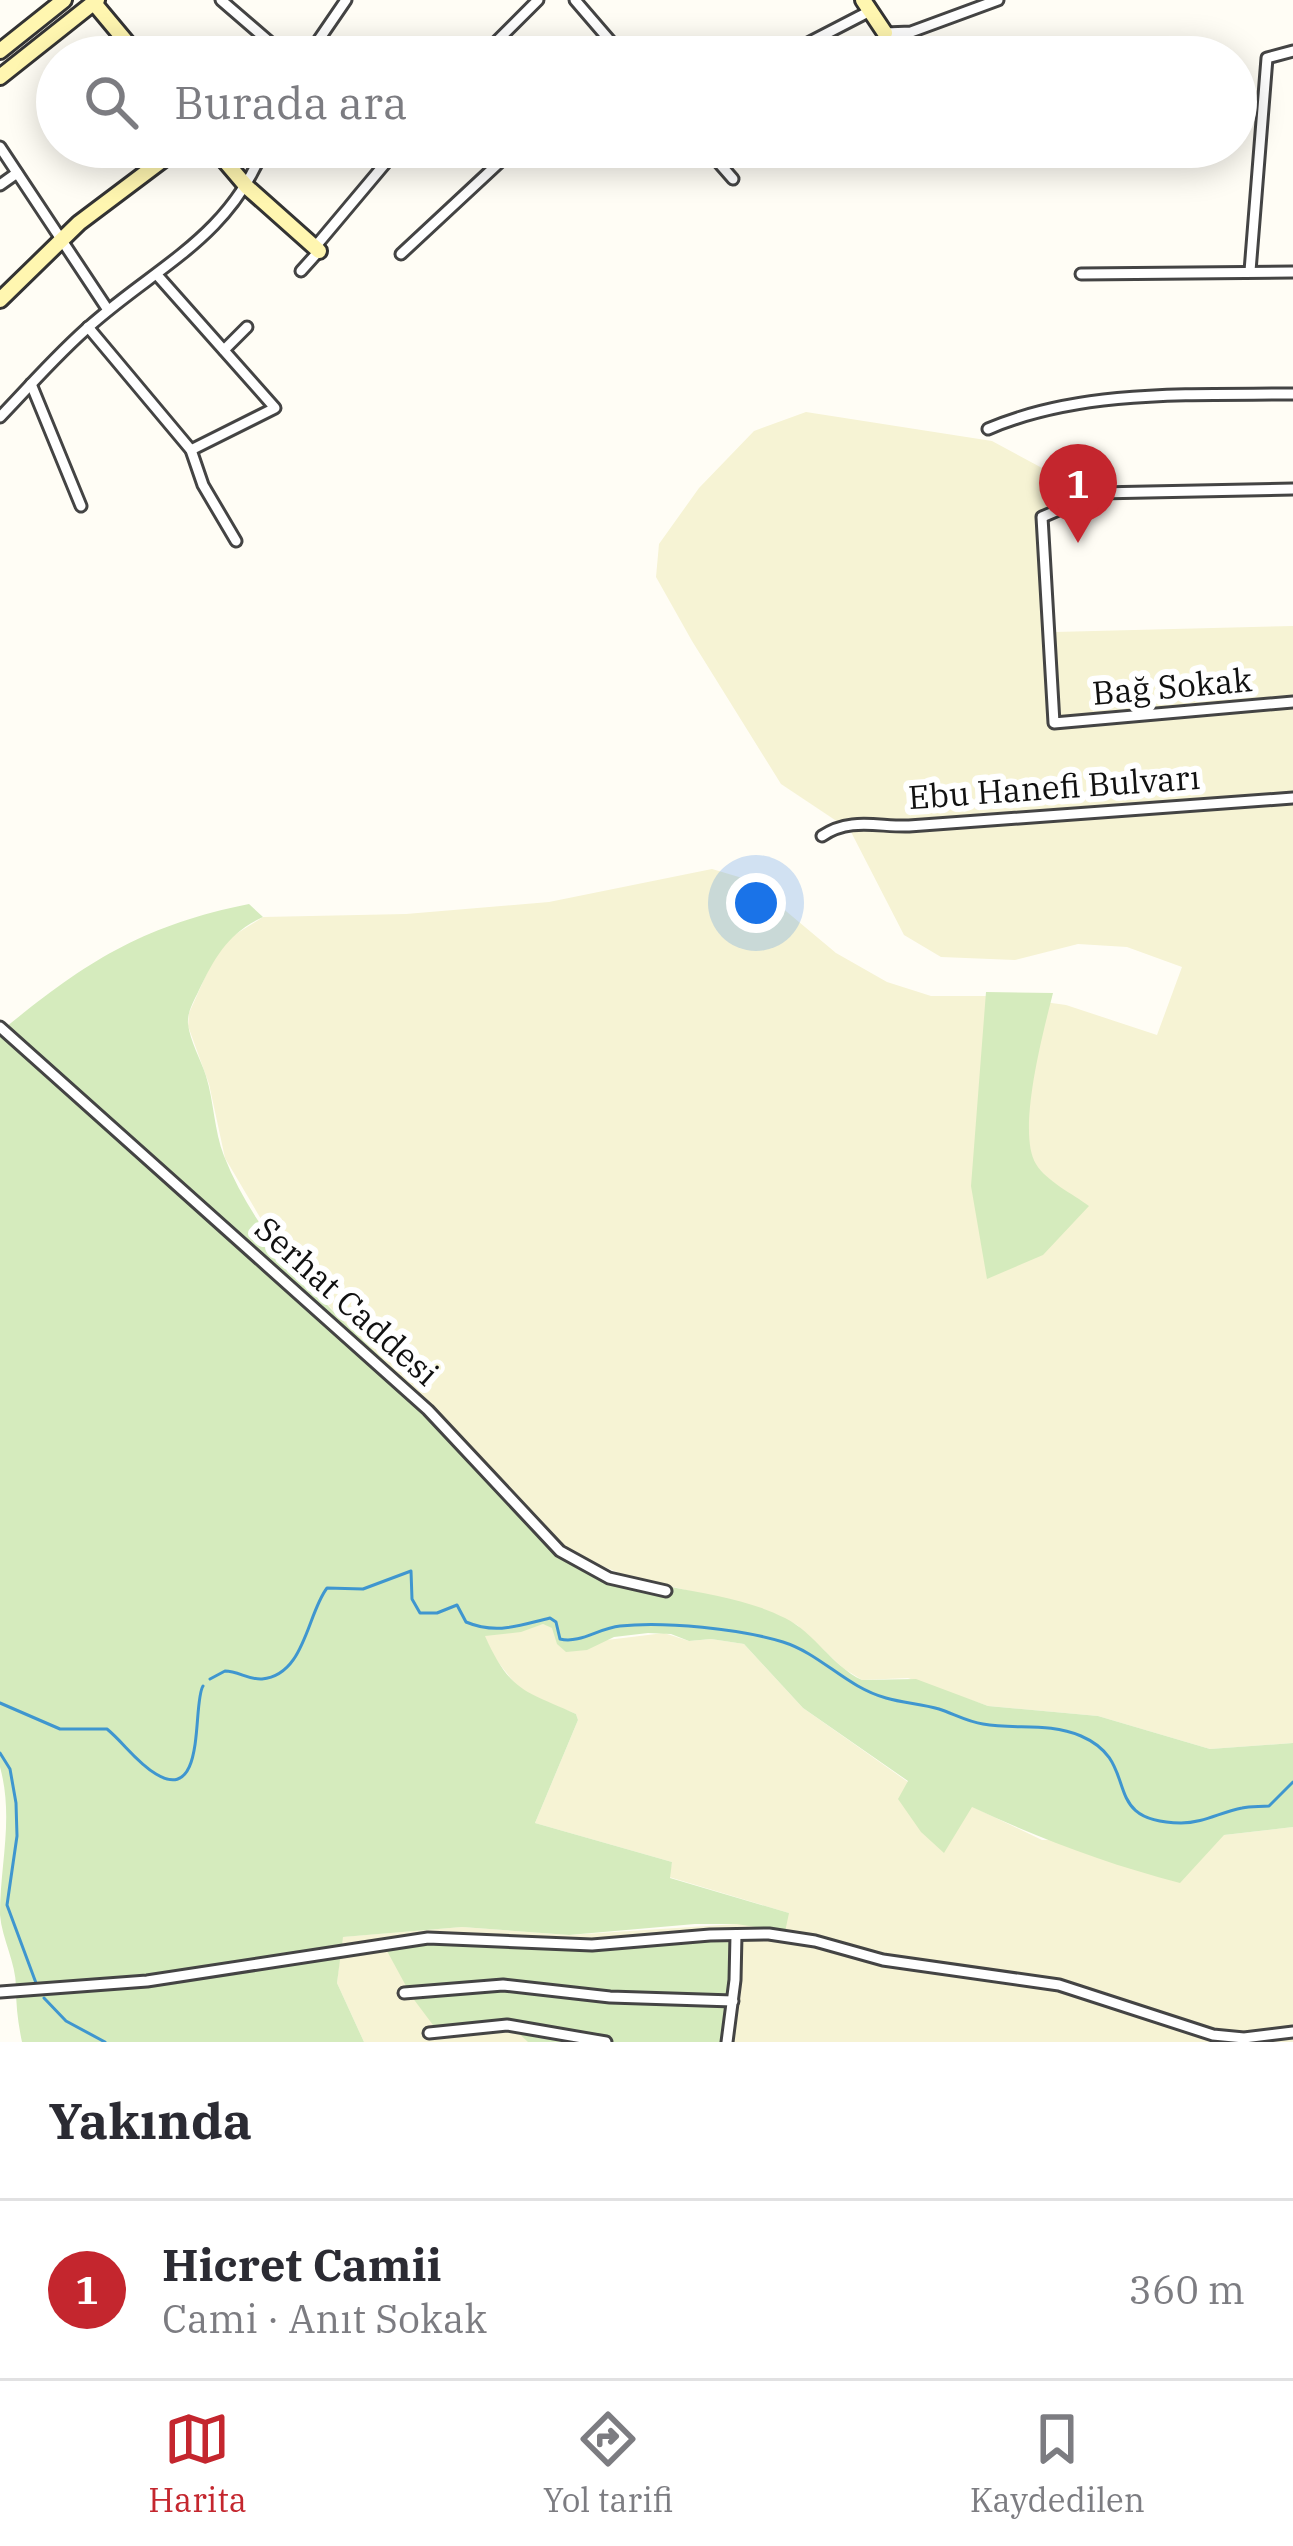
<!DOCTYPE html>
<html lang="tr">
<head>
<meta charset="utf-8">
<style>
  body { margin:0; font-family:"IBM Plex Serif",serif; background:#f2f2f3; color:#2b2b33 }
  .you { position:absolute; left:756px; top:903px; width:42px; height:42px; margin:-30px; border:9px solid #fff; border-radius:50%; background:#1a73e8; box-shadow:0 0 0 18px #1a73e833 }
  .badge { display:grid; place-items:center; width:78px; height:78px; border-radius:50%; background:#c4262e; color:#fff; font-size:39px; font-weight:700 }
  .pin { position:absolute; translate:-50% -99px; filter:drop-shadow(0 3px 6px #0008) }
  .pin::after { content:''; position:absolute; top:63px; width:42px; height:36px; background:inherit; clip-path:polygon(0 0,100% 0,50% 100%) }
  .list { margin:0; padding:0; list-style:none }
  h2 { display:flex; justify-content:space-between; align-items:center; height:156px; margin:0; padding:0 48px; font-size:51px }
  h2 small { font-size:39px; font-weight:400; color:#7c7c81 }
  .list li { display:grid; grid-template-columns:78px 1fr auto; gap:36px; align-items:center; box-sizing:border-box; height:180px; padding:0 48px; border-top:3px solid #e1e1e2 }
  .list b { display:block; font-size:45px; white-space:nowrap }
  .list p { margin:0; font-size:39px; white-space:nowrap; color:#7c7c81 }
  .list em { font-size:39px; font-style:normal; color:#7c7c81 }
  .icon { flex:none; width:66px; height:66px; fill:none; stroke:currentColor; stroke-width:2; stroke-linecap:round; stroke-linejoin:round }
  .map { position:relative; flex:none; width:1293px; height:2042px; overflow:hidden }
  .search { position:absolute; background:#fff; box-shadow:0 6px 30px #0003; left:36px; right:36px; top:36px; height:132px; display:flex; align-items:center; gap:30px; box-sizing:border-box; padding:0 42px; border-radius:66px; color:#7c7c81; font-size:45px }
  .sheet { height:336px; background:#fff }
  nav { display:flex; justify-content:space-around; align-items:center; box-sizing:border-box; height:168px; border-top:3px solid #e1e1e2; background:#fff; font-size:33px; color:#7c7c81 }
  nav a { display:grid; justify-items:center; gap:6px }
  nav .on { color:#c4262e }
  .map>svg:first-child { display:block }
  .farmland { fill:#f6f3d4 }
  .green { fill:#d5ebbd }
  .lines { fill:none; stroke-linecap:round; stroke-linejoin:round }
  .stream { stroke:#3f96cf; stroke-width:3 }
  .street-casing { stroke:#444; stroke-width:15 }
  .secondary-casing { stroke:#333; stroke-width:20 }
  .street { stroke:#fff; stroke-width:9 }
  .secondary { stroke:#fff6b0; stroke-width:14 }
  .labels { text-anchor:middle; stroke-width:12; stroke-linejoin:round; paint-order:stroke }
  .street-label { font-size:33px; fill:#111; stroke:#fff }
</style>
</head>
<body>
<div class="map">
<svg width="1293" height="2042" viewBox="0 0 1293 2042">
  <rect width="100%" height="100%" fill="#fffdf5"/>
  <!-- farmland -->
  <g class="farmland">
    <polygon points="806,412 992,441 1083,490 1038,516 1055,632 1293,626 1293,1743 1210,1749 1098,1716 988,1706 908,1678 862,1680 843,1668 797,1625 765,1610 622,1574 577,1556 543,1528 433,1405 368,1349 281,1253 225,1158 209,1084 188,1026 189,1013 215,955 231,937 263,917 406,914 549,902 712,869 749,880 836,953 887,982 931,996 1001,996 1066,1005 1157,1035 1182,967 1127,947 1078,944 1015,960 941,957 904,935 850,830 781,784 692,641 656,577 659,544 699,488 754,431"/>
    <polygon points="543,1624 607,1640 664,1633 689,1641 711,1639 744,1644 803,1708 908,1782 944,1852 971,1806 1042,1840 1224,1835 1293,1827 1293,2042 364,2042 337,1983 342,1937 462,1927 569,1935 737,1924 789,1913 669,1877 672,1862 535,1823 578,1720 576,1714 526,1694 517,1686 494,1657 484,1635"/>
  </g>
  <!-- green -->
  <g class="green">
    <path d="M249,904l14,13c-35,16 -48,40 -64,73 -5,11 -12,22 -11,34 2,17 13,36 18,52 8,26 8,54 18,80 46,115 150,189 233,275 39,39 72,96 119,125 62,37 144,29 209,62 30,15 47,48 77,62l54,-1 72,27 110,10 112,33 83,-6v84l-69,8 -44,48c-73,-19 -140,-44 -208,-76l-28,46 -23,-21 -23,-33 10,-18 -105,-73 -59,-64 -33,-5 -22,2 -18,-7 -23,-1 -34,4 -27,13 -21,2 -9,-8 -5,-16 -9,-4 -22,8 -36,4c25,56 40,55 91,78l2,6 -43,103 137,39 -2,16 119,35 -4,19 -48,-8h-42l-126,11 -107,-8 -119,10 -6,46 27,59h-342c-4,-19 -6,-36 -6,-55 0,-24 -14,-48 -16,-72 0,-51 14,-97 0,-148v-735c84,-69 140,-106 249,-128z"/>
    <path d="M986,992l67,1c-9,36 -37,139 -17,171 10,17 37,30 53,42l-46,49 -56,24 -16,-93z"/>
    <polygon points="732,1940 723,2042 528,2042 515,2030 442,2037 412,1997 387,1951 410,1943 432,1942 581,1951"/>
  </g>
  <g class="lines">
    <!-- stream -->
    <g class="stream">
      <path d="M210,1679l15,-8c13,0 24,9 37,8 43,-4 45,-65 65,-91l36,1 48,-18 1,28 8,14h17l20,-8 9,17c31,13 54,3 84,-4l6,4 4,17c20,5 39,-11 60,-13 44,-5 121,3 163,16 38,12 63,45 103,56 17,5 36,6 53,11 15,5 29,13 44,15 33,6 65,-2 98,12 63,27 15,86 100,87 22,0 40,-11 61,-15 9,-2 18,-1 27,-2l24,-24"/>
      <path d="M0,1703l60,26h47c17,14 29,33 49,45 51,31 36,-71 47,-88"/>
      <polyline points="0,1753 10,1769 16,1803 17,1836 7,1905 36,1983"/>
      <polyline points="44,1998 66,2021 105,2042"/>
    </g>
    <!-- street casing -->
    <g class="street-casing">
      <g id="street">
        <polyline points="221,0 287,57"/>
        <polyline points="575,0 624,57"/>
        <polyline points="885,33 911,32 998,0"/>
        <polyline points="307,57 346,0"/>
        <polyline points="481,57 538,0"/>
        <polyline points="781,57 870,11"/>
        <polyline points="0,147 108,310"/>
        <polyline points="705,147 733,179"/>
        <polyline points="0,185 17,173"/>
        <polyline points="315,247 399,147"/>
        <polyline points="401,254 516,147"/>
        <polyline points="301,271 319,251"/>
        <polyline points="1250,271 1267,58 1293,51"/>
        <polyline points="1081,274 1293,272"/>
        <polyline points="158,276 275,408 191,450"/>
        <polyline points="88,327 191,450 203,485 236,541"/>
        <polyline points="224,350 247,327"/>
        <polyline points="31,384 81,506"/>
        <path d="M0,417c30,-31 59,-65 92,-93 66,-58 138,-88 172,-177"/>
        <path d="M988,429c93,-40 206,-34 305,-35"/>
        <polyline points="1293,489 1098,493 1042,517 1054,723 1293,702"/>
        <path d="M822,836c28,-19 56,-9 87,-10l384,-28"/>
        <polyline points="0,1027 428,1410 560,1551 609,1578 666,1591"/>
        <polyline points="0,1992 147,1981 428,1938 592,1945 710,1935 769,1934 815,1941 883,1960 1059,1985 1213,2035 1244,2038 1293,2032"/>
        <polyline points="404,1993 503,1985 610,1997 733,2001"/>
        <polyline points="429,2033 507,2025 606,2042"/>
        <polyline points="727,2042 735,1980 736,1935"/>
      </g>
    </g>
    <!-- secondary casing -->
    <g class="secondary-casing">
      <g id="secondary">
        <polyline points="863,0 885,33"/>
        <polyline points="94,3 139,57"/>
        <polyline points="0,51 64,0"/>
        <polyline points="0,77 97,0"/>
        <polyline points="213,147 247,187 319,251"/>
        <polyline points="0,300 79,223 180,147"/>
      </g>
    </g>
    <!-- street -->
    <use href="#street" class="street"/>
    <!-- secondary -->
    <use href="#secondary" class="secondary"/>
  </g>
  <g class="labels">
    <!-- street labels -->
    <g class="street-label">
      <text transform="translate(1172 686) rotate(-5)" y="12">Bağ Sokak</text>
      <text transform="translate(1054 787) rotate(-4)" y="12">Ebu Hanefi Bulvarı</text>
      <text transform="translate(347 1301) rotate(42)" y="12">Serhat Caddesi</text>
    </g>
  </g>
</svg>
<div class="you"></div>
<div class="pin badge" style="left:1078px;top:543px">1</div>
<div class="search"><svg class="icon" aria-label="search" viewBox="0 0 24 24"><circle cx="10" cy="10" r="6"/><path d="M15 15l6 6"/></svg>Burada ara</div>
</div>
<section class="sheet">
<h2>Yakında<small></small></h2>
<ul class="list">
<li><span class="badge">1</span><div><b>Hicret Camii</b><p>Cami · Anıt Sokak</p></div><em>360 m</em></li>
</ul>
</section>
<nav>
<a class="on"><svg class="icon" aria-label="map" viewBox="0 0 24 24"><path d="M3 6l6-2 6 2 6-2v14l-6 2-6-2-6 2zM9 4v14M15 6v14"/></svg>Harita</a>
<a><svg class="icon" aria-label="directions" viewBox="0 0 24 24"><path d="M12 3l9 9-9 9-9-9zM9 14v-3h6M13 9l2 2-2 2"/></svg>Yol tarifi</a>
<a><svg class="icon" aria-label="saved" viewBox="0 0 24 24"><path d="M7 4h10v16l-5-4-5 4z"/></svg>Kaydedilen</a>
</nav>
</body>
</html>
